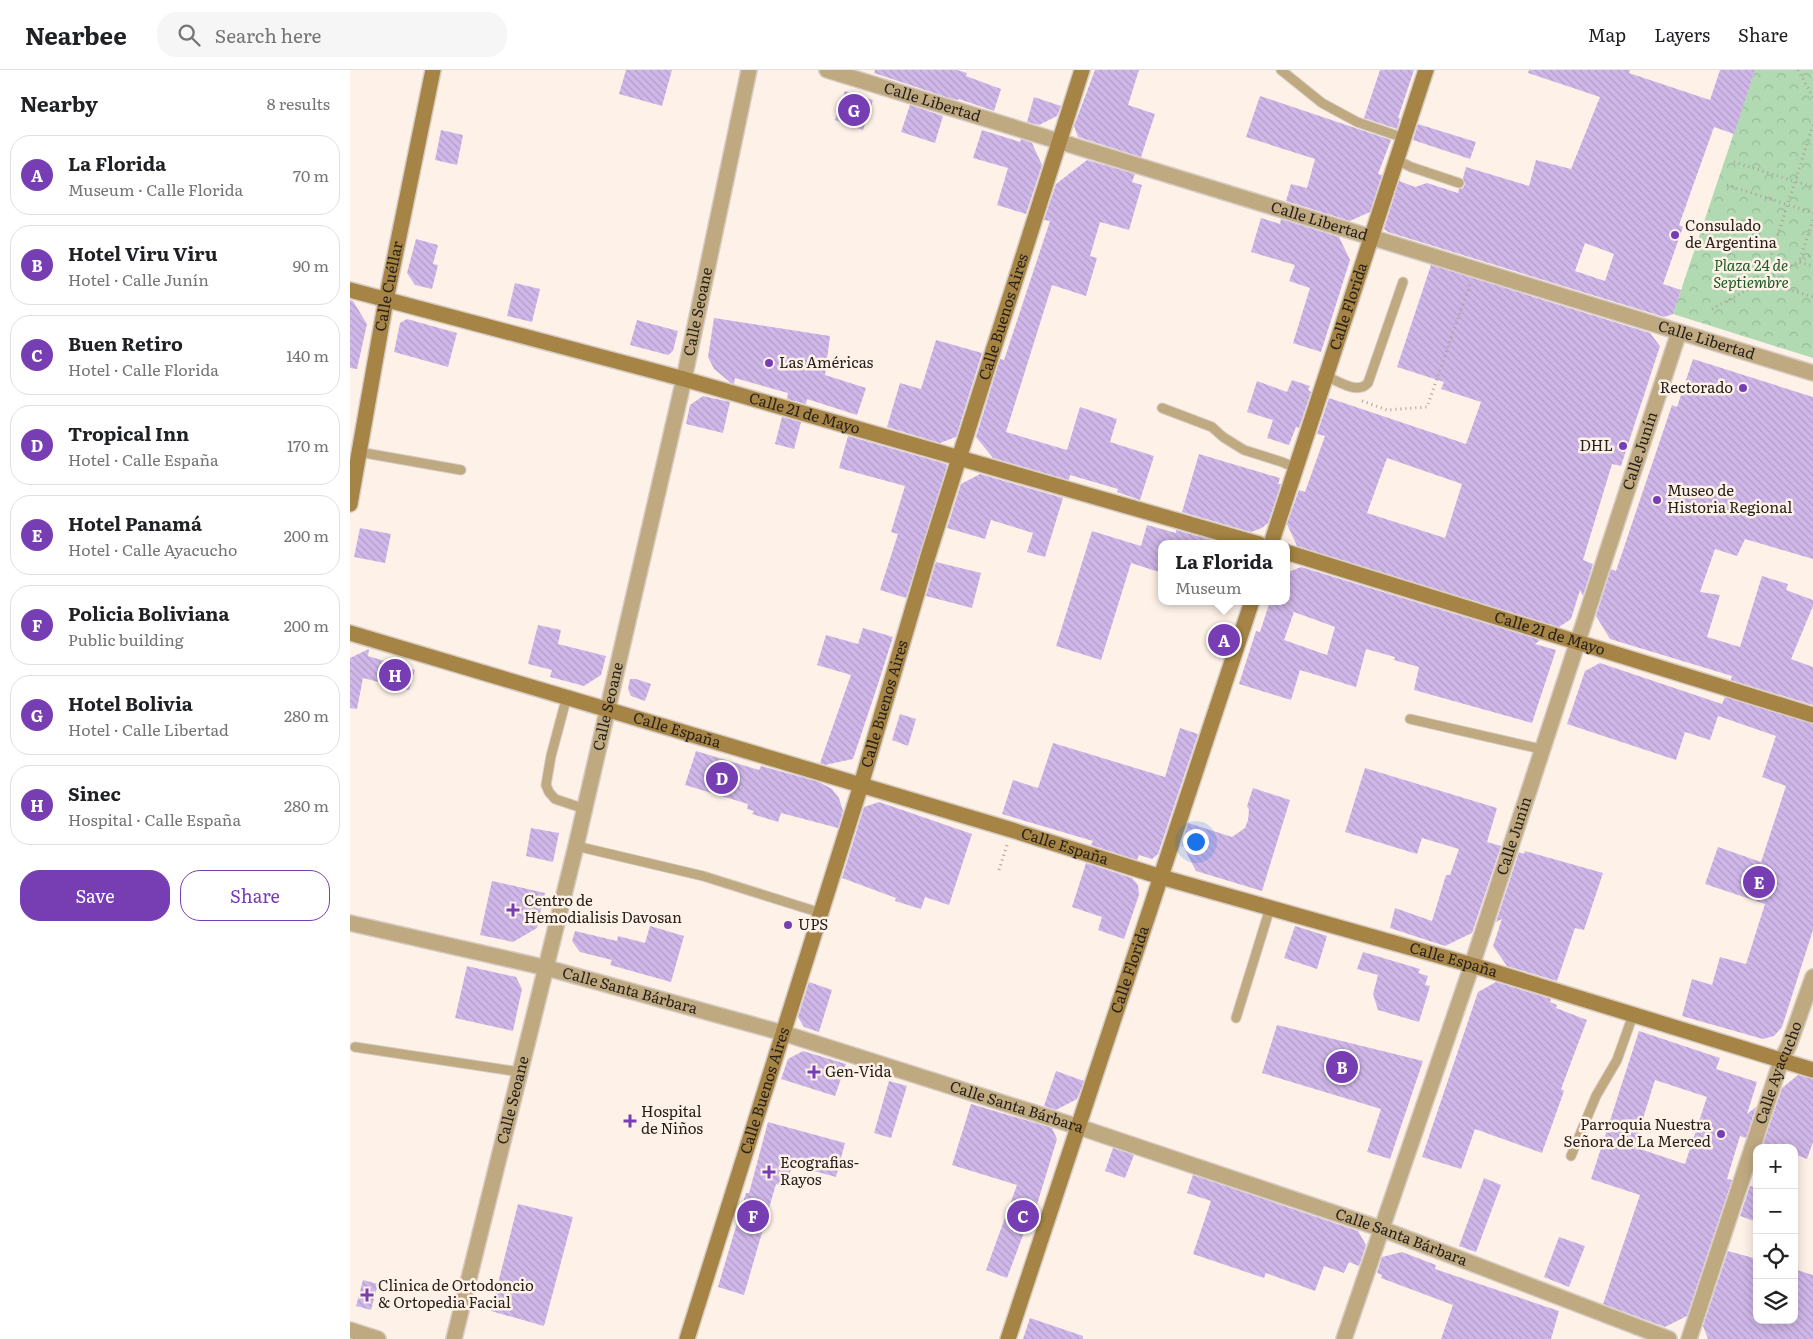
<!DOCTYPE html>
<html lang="en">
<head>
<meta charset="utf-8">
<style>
  body { margin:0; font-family:Literata,serif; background:#f6f6f6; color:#202124 }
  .controls { position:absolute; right:15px; bottom:15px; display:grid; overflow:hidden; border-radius:10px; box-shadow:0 2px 12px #0003 }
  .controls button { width:45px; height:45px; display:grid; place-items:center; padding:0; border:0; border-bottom:1px solid #e0e0e0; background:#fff; color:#202124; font:25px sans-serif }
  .you { position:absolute; left:845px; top:771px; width:18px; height:18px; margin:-12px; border:4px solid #fff; border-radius:50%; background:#1a73e8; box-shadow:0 0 0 8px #1a73e833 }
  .badge { display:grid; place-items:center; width:32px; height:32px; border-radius:50%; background:#773eb4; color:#fff; font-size:16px; font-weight:700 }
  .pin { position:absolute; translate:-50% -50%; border:2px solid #fff; box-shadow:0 1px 5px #0006 }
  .popup { position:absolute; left:808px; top:470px; width:132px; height:65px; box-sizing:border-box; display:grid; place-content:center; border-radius:10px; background:#fff; filter:drop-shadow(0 1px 4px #0005); font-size:16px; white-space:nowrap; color:#757577 }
  .popup b { font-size:19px; color:#202124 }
  .popup::after { content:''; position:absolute; left:50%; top:100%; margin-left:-10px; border:10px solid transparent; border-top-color:#fff }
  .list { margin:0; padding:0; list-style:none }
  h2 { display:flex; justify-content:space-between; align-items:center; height:65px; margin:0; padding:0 20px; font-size:21px }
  h2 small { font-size:16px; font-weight:400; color:#757577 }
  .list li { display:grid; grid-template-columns:32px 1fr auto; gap:15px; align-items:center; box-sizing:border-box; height:80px; margin:0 10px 10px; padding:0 10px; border:1px solid #e0e0e0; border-radius:20px }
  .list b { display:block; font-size:19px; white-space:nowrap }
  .list p { margin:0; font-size:16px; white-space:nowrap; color:#757577 }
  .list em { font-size:16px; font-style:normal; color:#757577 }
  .actions { display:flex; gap:10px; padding:15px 20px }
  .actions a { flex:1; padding:11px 0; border:1px solid #773eb4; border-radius:20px; text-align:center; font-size:18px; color:#773eb4 }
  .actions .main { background:#773eb4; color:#fff }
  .icon { flex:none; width:28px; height:28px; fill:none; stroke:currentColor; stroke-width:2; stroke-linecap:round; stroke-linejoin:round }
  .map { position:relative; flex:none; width:1463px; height:1269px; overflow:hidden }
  header { display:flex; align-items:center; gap:30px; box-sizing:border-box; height:70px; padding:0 25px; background:#fff; border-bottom:1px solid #e0e0e0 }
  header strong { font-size:24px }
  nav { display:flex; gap:28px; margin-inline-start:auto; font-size:18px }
  .search { width:350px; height:45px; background:#f6f6f6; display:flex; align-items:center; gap:12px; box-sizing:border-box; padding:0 18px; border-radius:20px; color:#757577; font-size:19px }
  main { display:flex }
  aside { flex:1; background:#fff }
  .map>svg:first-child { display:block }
  .forest { fill:url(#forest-crowns) }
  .building { fill:url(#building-back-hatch); fill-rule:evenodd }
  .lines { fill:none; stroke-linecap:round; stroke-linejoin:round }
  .lane-casing { stroke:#d7ccc3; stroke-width:11 }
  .street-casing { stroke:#d7ccc3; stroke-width:18 }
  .secondary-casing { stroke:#d7ccc3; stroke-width:18 }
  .path { stroke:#aba199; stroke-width:3; stroke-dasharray:1 4; stroke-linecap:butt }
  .lane { stroke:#bfa981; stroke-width:9 }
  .street { stroke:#bfa981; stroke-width:15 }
  .secondary { stroke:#a58445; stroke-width:15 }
  .poi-dot { fill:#773eb4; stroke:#fef2e8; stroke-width:2 }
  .labels { text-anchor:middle; stroke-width:5; stroke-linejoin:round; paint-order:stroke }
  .street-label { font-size:15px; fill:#28211b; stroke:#fef2e8 }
  .poi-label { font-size:15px; fill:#28211b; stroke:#fef2e8; text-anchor:start }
  .park-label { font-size:15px; font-style:italic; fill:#1b5925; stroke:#fef2e8 }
</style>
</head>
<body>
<header>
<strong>Nearbee</strong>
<div class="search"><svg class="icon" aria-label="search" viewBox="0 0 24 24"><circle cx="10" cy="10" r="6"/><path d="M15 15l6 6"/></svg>Search here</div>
<nav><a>Map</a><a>Layers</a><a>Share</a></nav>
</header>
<main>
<aside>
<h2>Nearby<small>8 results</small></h2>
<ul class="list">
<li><span class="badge">A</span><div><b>La Florida</b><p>Museum · Calle Florida</p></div><em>70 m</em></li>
<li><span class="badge">B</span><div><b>Hotel Viru Viru</b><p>Hotel · Calle Junín</p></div><em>90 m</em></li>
<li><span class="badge">C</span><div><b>Buen Retiro</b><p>Hotel · Calle Florida</p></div><em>140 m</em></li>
<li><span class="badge">D</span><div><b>Tropical Inn</b><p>Hotel · Calle España</p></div><em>170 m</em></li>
<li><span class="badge">E</span><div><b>Hotel Panamá</b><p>Hotel · Calle Ayacucho</p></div><em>200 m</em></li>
<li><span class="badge">F</span><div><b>Policia Boliviana</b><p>Public building</p></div><em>200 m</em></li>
<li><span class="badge">G</span><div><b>Hotel Bolivia</b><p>Hotel · Calle Libertad</p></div><em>280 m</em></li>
<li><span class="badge">H</span><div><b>Sinec</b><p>Hospital · Calle España</p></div><em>280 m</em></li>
</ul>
<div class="actions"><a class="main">Save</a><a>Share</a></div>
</aside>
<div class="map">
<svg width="1463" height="1269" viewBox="0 0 1463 1269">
  <defs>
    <pattern id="forest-crowns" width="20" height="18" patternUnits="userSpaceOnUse" patternTransform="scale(1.25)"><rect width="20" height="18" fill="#b1dab3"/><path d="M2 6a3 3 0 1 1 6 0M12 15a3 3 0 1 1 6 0" fill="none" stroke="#98bb99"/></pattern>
    <pattern id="building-back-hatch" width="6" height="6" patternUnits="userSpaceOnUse" patternTransform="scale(1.25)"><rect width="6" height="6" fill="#d0b7e9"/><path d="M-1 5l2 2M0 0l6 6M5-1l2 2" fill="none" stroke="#b39dc7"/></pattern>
  </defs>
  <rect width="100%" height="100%" fill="#fef2e8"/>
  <!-- forest -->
  <polygon class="forest" points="1405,0 1463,0 1463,288 1323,244"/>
  <!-- building -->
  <g class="building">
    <polygon points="276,0 322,0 312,36 269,24"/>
    <polygon points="525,0 607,0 617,3 616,6 651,19 644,41 609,29 608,30 599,28 524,3"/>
    <polygon points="745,0 789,0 778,35 805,44 791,87 728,67 724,56"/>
    <polygon points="1030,0 1064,0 1048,48 1050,48 1047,59 1014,48"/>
    <path d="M1179,0h101l-1,3 81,27 10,-30h35l-21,64 -20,-7 -35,98 4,2 -20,57 18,6 -8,24 -9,3 -276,-85 -4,-3 15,-48 16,6 12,-4 31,10 1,-4 4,-1 2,-4 -2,-6 3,-11 63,19 7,-26 35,9 29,-72 -72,-24zM1235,173l29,11 -9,27 -30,-10z"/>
    <polygon points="495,21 523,30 513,60 485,50"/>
    <polygon points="910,26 1041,70 1028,104 1032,105 1020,142 1000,151 936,131 941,114 957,118 965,89 896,67"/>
    <polygon points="684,27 711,36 707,46 689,55 677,52"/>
    <polygon points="560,35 593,46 585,73 551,62"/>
    <polygon points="1068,54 1126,72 1120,89 1063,70"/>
    <polygon points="91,60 113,65 107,95 85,90"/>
    <polygon points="632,60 670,72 671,69 682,73 692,95 676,144 647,135 658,98 623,88"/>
    <polygon points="737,90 785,104 782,112 792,115 779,160 750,152 740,186 747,188 736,226 702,215 656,362 717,380 730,337 767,349 760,372 804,386 790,430 767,422 768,419 720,405 719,410 643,388 626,367 650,289 654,290 700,151 694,150 706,114"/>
    <polygon points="911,148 930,154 931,149 989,167 1000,190 971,282 943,273 960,218 939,211 945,195 901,182"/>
    <polygon points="66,169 88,175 83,194 88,195 82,219 65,215 57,203"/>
    <path d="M1081,195l219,68 10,13 -39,120 -9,-2 -29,96 10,4 -10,32 -3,-6 -9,29 -12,8 -262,-81 -10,-22 12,-34 6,2 20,-56 -8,-2 12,-36 137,46 15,-42 -40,-13 3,-7 -47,-15zM1037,388l75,26 -17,54 -78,-25z"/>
    <polygon points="165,213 190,219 182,252 157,246"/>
    <polygon points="0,230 3,231 17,254 7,299 0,298"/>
    <polygon points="364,248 480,266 475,305 516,318 507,345 457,329 456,334 437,329 438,323 385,308 384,314 381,313 364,299 358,287"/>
    <polygon points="57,249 107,263 98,297 44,282 50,253"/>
    <polygon points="287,250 328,261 323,281 318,285 280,275"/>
    <polygon points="586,270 632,283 606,367 590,373 537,357 550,313 571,319"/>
    <polygon points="1343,289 1463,327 1463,489 1395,469 1387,486 1365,479 1350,522 1370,525 1357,567 1390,577 1412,506 1438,514 1436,520 1463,530 1463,536 1441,589 1463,597 1463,635 1381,610 1382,606 1260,569 1246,546 1261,499 1266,501 1322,335 1327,337"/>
    <polygon points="942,310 960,316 958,320 961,322 949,358 946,357 939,375 917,368 923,350 897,342 907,311 937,322"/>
    <polygon points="353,326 380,332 373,363 336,354 340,335"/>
    <polygon points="432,347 451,352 444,379 425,374"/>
    <polygon points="498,366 596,394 597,396 556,528 530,520 548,464 541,462 555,416 489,398"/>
    <polygon points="849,384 930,408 928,414 931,414 918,453 912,458 901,462 832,442"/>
    <polygon points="630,404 713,428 695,487 677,482 683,463 641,450 635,469 597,458 611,414"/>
    <polygon points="797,455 826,463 826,460 872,473 812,474 812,503 781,493 751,590 706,576 742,461 791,476"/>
    <polygon points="10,458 41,464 35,493 4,487"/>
    <polygon points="586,492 631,503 622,538 576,526"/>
    <path d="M951,497l239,73 -5,4 21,6 -24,73 -118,-33 5,-23 -25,-7 1,-3 -29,-8 -10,38 -56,-17 -9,30 -52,-16 17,-53 4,1 10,-31h16v-28zM944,542l41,15 -8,28 -43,-15z"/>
    <polygon points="188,555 211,560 208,574 256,586 251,605 234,616 200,607 202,600 178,594"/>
    <polygon points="513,558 543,567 528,614 503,689 475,695 470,693 501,605 467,595 476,565 508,574"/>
    <polygon points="19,579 18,586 65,600 59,620 13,608 7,639 0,638 0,588"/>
    <polygon points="1250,593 1372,634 1375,627 1463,654 1463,860 1432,957 1424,966 1413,969 1332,946 1342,909 1362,915 1370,887 1396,894 1415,834 1355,814 1368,777 1411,792 1436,716 1412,707 1426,666 1368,646 1360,670 1335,662 1326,690 1217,654 1235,601"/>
    <polygon points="280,609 286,609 301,614 295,631 281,626 278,619"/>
    <polygon points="550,644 566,649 558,676 542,670"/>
    <polygon points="830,658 848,664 808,784 802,789 789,785 787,790 741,775 743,771 652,744 663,710 688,718 703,673 815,707"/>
    <polygon points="346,681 409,700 411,696 469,712 482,719 489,728 493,741 488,758 431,743 428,752 402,744 404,741 397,739 398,734 335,715"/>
    <polygon points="1015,698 1147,738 1137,772 1151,776 1122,863 1095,876 1040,858 1045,838 1082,851 1096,805 1100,805 1109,779 1072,768 1067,784 995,762"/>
    <polygon points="903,718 940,730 912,821 846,801 833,776 831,777 838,753 882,767 895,758 898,750 899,740 897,736"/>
    <polygon points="529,732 622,764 599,835 575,827 571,839 545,831 546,828 492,808 514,737"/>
    <polygon points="181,758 209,763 203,792 176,786"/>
    <polygon points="1175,781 1253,803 1234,860 1225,858 1207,911 1157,896 1143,876 1152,849 1146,852 1169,782 1174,784"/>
    <polygon points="736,793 782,808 788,815 789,825 774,869 748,860 752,847 722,837"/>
    <polygon points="142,811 195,823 187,858 163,872 130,865"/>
    <polygon points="300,856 334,866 321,912 260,895 262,890 230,882 222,871 225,861 267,871 268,866 295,873"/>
    <polygon points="945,856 977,866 967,899 934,888"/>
    <polygon points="1013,882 1070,899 1068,903 1078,906 1075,915 1080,916 1069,952 1028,940 1023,924 1028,905 1007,899"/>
    <polygon points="117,896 166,907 172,919 163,961 105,948"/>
    <polygon points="459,912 482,920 469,962 454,957 448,947"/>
    <polygon points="1146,912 1201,929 1200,932 1207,935 1206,938 1237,950 1211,1019 1214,1021 1192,1083 1125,1059 1111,1099 1072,1087 1128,922"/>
    <polygon points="927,955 1073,991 1040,1089 1017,1082 1031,1039 912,1003"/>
    <path d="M1289,961l81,27 -4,11 41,13 -10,32 9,-7 -10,31 -6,-2 -13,43 5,1 -45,136 -22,11 -62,-23 37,-109 -49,-16zM1305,1010l52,17 -22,67 -51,-17z"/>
    <polygon points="453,981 496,994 485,1026 431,1009 438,989"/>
    <polygon points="706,1001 734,1011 727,1029 706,1040 694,1036"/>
    <polygon points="1448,1005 1463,1009 1463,1072 1457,1089 1444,1084 1444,1078 1425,1078 1413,1074 1432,1018"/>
    <polygon points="539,1011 557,1016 541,1068 524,1063"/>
    <polygon points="621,1034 702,1058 707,1069 685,1141 690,1143 684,1160 676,1157 657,1208 636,1200 667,1115 602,1095"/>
    <polygon points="418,1052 495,1073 486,1107 442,1095 436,1117 426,1114 394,1225 368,1217 396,1123 399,1123"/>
    <polygon points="763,1078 784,1085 775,1108 755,1101"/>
    <polygon points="843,1105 1008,1161 1016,1175 1009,1196 999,1192 994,1203 974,1196 965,1221 916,1203 914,1208 843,1184 861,1131 837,1123"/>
    <polygon points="1134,1108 1151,1115 1126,1182 1109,1176"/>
    <polygon points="1400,1116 1407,1118 1407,1152 1390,1146"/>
    <polygon points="168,1134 223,1147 194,1256 141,1241"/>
    <polygon points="1209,1167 1235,1176 1219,1217 1194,1207"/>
    <polygon points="1378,1181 1407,1189 1407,1250 1444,1250 1444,1199 1463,1205 1463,1269 1358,1269 1353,1256"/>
    <polygon points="1052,1182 1086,1195 1085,1199 1209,1241 1201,1269 1091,1269 1103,1235 1031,1208 1032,1205 1027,1203 1032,1187"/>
    <polygon points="13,1210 28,1214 21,1240 6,1236"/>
    <polygon points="680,1248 733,1266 733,1269 673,1269"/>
  </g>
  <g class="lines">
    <!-- lane casing -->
    <g class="lane-casing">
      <g id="lane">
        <polyline points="931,0 972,33 1007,52 1054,68"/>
        <polyline points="1047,90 1061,97 1109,113"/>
        <path d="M976,306c12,5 31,19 42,7l35,-101"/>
        <polyline points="812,338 862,357 873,367 894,380 932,392 946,398"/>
        <polyline points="9,382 111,400"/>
        <polyline points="217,626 201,686 196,715 199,722 205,729 235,739"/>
        <polyline points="1060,649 1191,679"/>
        <polyline points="226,776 353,806 471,843"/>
        <polyline points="886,948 920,838"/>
        <polyline points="5,977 170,1002"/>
        <polyline points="1221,1086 1246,1026 1267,990 1283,945"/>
      </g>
    </g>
    <!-- street casing -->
    <g class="street-casing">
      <g id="street">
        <path id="s1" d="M477,0l986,303"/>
        <path id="s2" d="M0,853l197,45 236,65 296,94 303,102 287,110"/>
        <polyline points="0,1260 28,1269"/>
        <path id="s3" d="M104,1269l122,-493 108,-467 65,-309"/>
        <path id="s4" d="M994,1269l128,-374 207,-633"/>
        <path id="s5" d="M1339,1269l92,-278 8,-16 24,-68"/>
      </g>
    </g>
    <!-- secondary casing -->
    <g class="secondary-casing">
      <g id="secondary">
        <path id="s6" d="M0,220l334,89 575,165"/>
        <path id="s7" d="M0,434l36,-204 47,-230"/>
        <path id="s8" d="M921,474l155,-474"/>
        <path id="s9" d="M936,482l527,163"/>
        <path id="s10" d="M0,563l662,197 149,47 311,88 341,105"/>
        <path id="s11" d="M337,1269l174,-554 67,-229 154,-486"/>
        <path id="s12" d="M658,1269l244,-738"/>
      </g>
    </g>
    <!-- path -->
    <g class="path">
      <polyline points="1448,0 1463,27"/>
      <polyline points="1463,55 1413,211 1463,227"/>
      <polyline points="1384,92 1463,117"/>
      <polyline points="1377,115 1463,143"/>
      <polyline points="1463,150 1449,192 1463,196"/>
      <polyline points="1362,239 1463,184"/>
      <polyline points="1012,331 1037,340 1077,337 1120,214"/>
      <polyline points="649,800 657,775"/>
    </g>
    <!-- lane -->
    <use href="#lane" class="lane"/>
    <!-- street -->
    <use href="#street" class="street"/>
    <!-- secondary -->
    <use href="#secondary" class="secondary"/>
  </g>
  <!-- markers -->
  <g class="poi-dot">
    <circle cx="1325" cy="165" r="5"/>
    <circle cx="419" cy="293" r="5"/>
    <circle cx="1393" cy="318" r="5"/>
    <circle cx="1273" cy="376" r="5"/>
    <circle cx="1307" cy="430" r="5"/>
    <path d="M160.5 832.5h5v5h5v5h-5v5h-5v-5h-5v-5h5z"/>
    <circle cx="438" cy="855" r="5"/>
    <path d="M461.5 994.5h5v5h5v5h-5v5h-5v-5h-5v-5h5z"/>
    <path d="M277.5 1043.5h5v5h5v5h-5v5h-5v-5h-5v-5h5z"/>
    <circle cx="1371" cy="1064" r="5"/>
    <path d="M416.5 1094.5h5v5h5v5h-5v5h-5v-5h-5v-5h5z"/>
    <path d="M14.5 1217.5h5v5h5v5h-5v5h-5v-5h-5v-5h5z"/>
  </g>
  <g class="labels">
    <!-- street labels -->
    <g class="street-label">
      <text dy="5" stroke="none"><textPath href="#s1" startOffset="110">Calle Libertad</textPath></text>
      <text dy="5" stroke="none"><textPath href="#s1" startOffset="515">Calle Libertad</textPath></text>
      <text dy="5" stroke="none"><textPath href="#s7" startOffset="221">Calle Cuéllar</textPath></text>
      <text dy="5" stroke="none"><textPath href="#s8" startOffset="250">Calle Florida</textPath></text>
      <text dy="5" stroke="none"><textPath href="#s3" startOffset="1056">Calle Seoane</textPath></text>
      <text dy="5" stroke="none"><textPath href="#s11" startOffset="1070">Calle Buenos Aires</textPath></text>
      <text dy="5" stroke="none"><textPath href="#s1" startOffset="920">Calle Libertad</textPath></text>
      <text dy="5" stroke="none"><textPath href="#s6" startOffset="471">Calle 21 de Mayo</textPath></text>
      <text dy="5" stroke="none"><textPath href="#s4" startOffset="936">Calle Junín</textPath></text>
      <text dy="5" stroke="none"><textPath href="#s9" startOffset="276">Calle 21 de Mayo</textPath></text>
      <text dy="5" stroke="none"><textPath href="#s11" startOffset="665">Calle Buenos Aires</textPath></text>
      <text dy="5" stroke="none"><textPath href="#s3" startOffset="651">Calle Seoane</textPath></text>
      <text dy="5" stroke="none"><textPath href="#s10" startOffset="341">Calle España</textPath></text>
      <text dy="5" stroke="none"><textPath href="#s4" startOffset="531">Calle Junín</textPath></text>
      <text dy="5" stroke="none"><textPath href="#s10" startOffset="746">Calle España</textPath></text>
      <text dy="5" stroke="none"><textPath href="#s10" startOffset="1151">Calle España</textPath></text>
      <text dy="5" stroke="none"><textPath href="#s12" startOffset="389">Calle Florida</textPath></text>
      <text dy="5" stroke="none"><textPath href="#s2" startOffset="288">Calle Santa Bárbara</textPath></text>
      <text dy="5" stroke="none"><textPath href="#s5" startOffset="281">Calle Ayacucho</textPath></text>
      <text dy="5" stroke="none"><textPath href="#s11" startOffset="260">Calle Buenos Aires</textPath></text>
      <text dy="5" stroke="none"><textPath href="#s3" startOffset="246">Calle Seoane</textPath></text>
      <text dy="5" stroke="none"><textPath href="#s2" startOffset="692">Calle Santa Bárbara</textPath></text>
      <text dy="5" stroke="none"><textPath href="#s2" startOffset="1098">Calle Santa Bárbara</textPath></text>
    </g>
    <!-- poi labels -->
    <g class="poi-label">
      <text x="1335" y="161">Consulado<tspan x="1335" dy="17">de Argentina</tspan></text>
      <text x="429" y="298">Las Américas</text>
      <text x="1383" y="323" text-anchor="end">Rectorado</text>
      <text x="1263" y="381" text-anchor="end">DHL</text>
      <text x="1317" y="426">Museo de<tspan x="1317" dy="17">Historia Regional</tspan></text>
      <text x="174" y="836">Centro de<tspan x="174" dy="17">Hemodialisis Davosan</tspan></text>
      <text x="448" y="860">UPS</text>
      <text x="475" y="1007">Gen-Vida</text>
      <text x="291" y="1047">Hospital<tspan x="291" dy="17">de Niños</tspan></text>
      <text x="1361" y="1060" text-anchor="end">Parroquia Nuestra<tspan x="1361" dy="17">Señora de La Merced</tspan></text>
      <text x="430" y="1098">Ecografias-<tspan x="430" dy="17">Rayos</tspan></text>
      <text x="28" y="1221">Clinica de Ortodoncio<tspan x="28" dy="17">&amp; Ortopedia Facial</tspan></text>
    </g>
    <!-- park labels -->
    <g class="park-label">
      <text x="1401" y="201">Plaza 24 de<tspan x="1401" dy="17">Septiembre</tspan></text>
    </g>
  </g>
</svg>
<div class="controls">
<button>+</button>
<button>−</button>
<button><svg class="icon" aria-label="locate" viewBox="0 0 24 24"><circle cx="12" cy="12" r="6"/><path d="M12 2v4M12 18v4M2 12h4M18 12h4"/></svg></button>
<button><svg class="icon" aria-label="layers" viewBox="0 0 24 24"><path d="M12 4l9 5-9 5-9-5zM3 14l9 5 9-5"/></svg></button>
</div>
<div class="you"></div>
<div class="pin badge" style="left:874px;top:570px">A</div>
<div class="popup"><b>La Florida</b>Museum</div>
<div class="pin badge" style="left:992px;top:997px">B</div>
<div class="pin badge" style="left:673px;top:1146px">C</div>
<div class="pin badge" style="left:372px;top:708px">D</div>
<div class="pin badge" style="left:1409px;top:812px">E</div>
<div class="pin badge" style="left:403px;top:1146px">F</div>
<div class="pin badge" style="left:504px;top:40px">G</div>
<div class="pin badge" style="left:45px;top:605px">H</div>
</div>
</main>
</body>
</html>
